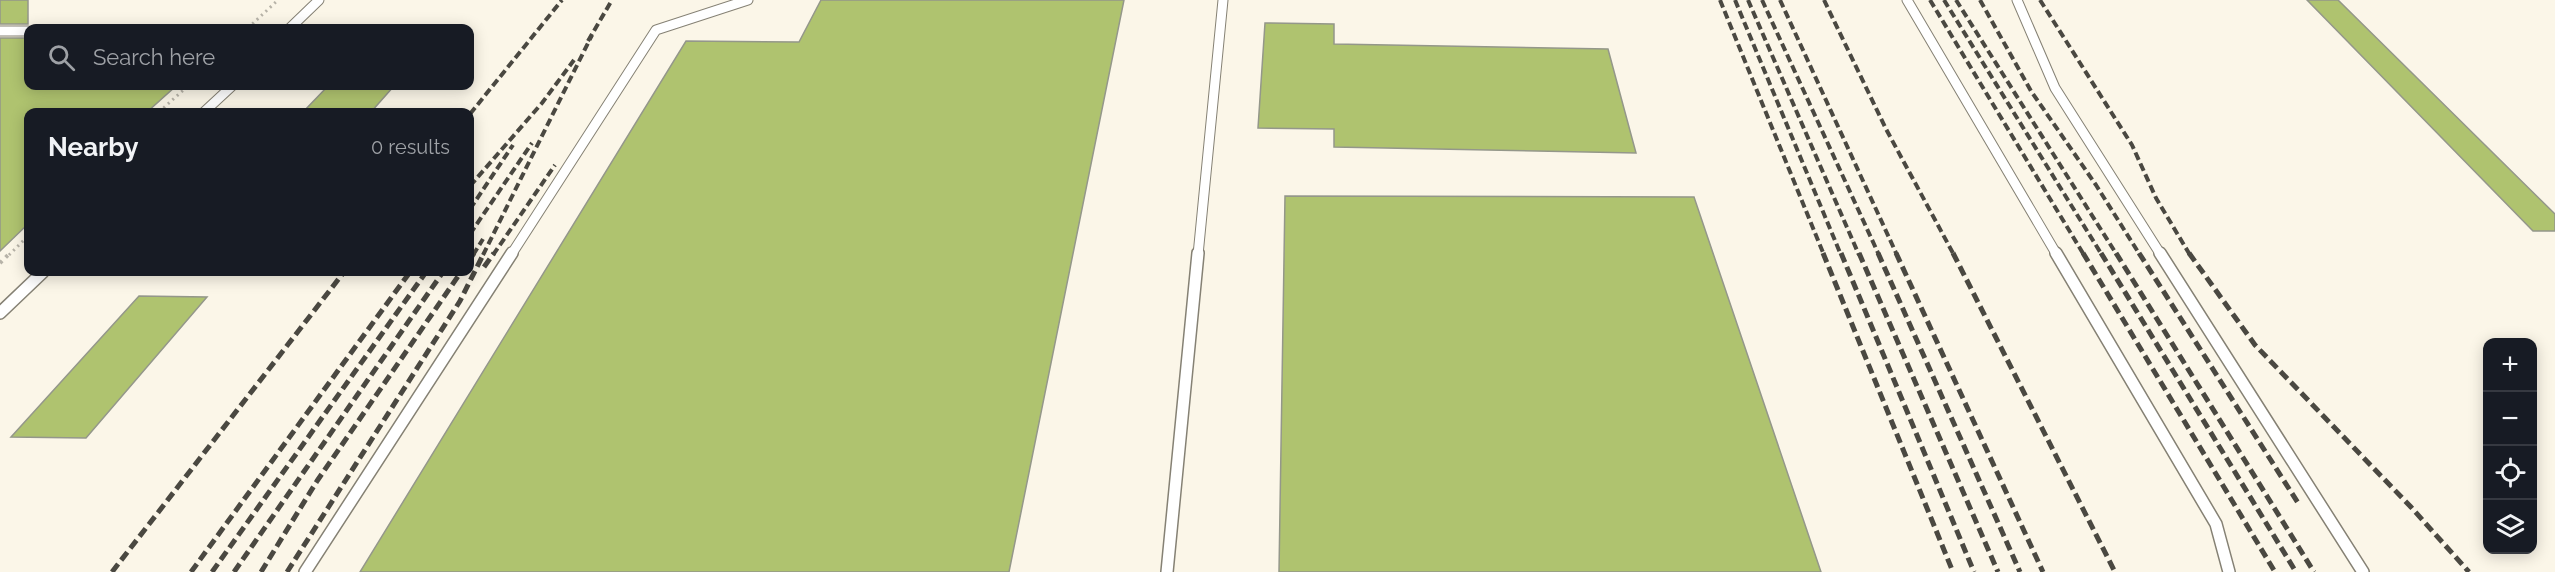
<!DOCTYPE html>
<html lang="en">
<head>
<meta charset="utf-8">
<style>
  body { margin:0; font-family:Raleway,sans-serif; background:#20242c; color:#f1f3f6 }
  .controls { position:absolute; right:18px; bottom:18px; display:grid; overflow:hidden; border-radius:12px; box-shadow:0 3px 15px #0003 }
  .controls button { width:54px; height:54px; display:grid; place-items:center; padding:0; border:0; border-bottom:2px solid #363941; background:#171b24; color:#f1f3f6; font:30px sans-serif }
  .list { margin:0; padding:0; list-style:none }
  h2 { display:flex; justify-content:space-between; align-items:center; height:78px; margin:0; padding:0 24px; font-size:26px }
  h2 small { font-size:20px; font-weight:400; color:#9ea1a6 }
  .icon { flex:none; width:33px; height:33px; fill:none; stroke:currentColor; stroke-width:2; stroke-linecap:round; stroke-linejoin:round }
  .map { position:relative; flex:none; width:2555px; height:572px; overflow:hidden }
  .search { position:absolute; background:#171b24; box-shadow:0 3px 15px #0003; left:24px; top:24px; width:450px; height:66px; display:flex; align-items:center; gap:15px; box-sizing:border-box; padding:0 21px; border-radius:12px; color:#9ea1a6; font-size:22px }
  .panel { position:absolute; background:#171b24; box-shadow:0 3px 15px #0003; left:24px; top:108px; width:450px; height:168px; border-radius:12px }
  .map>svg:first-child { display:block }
  .building { fill:#afc36f; stroke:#94978a; stroke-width:1.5 }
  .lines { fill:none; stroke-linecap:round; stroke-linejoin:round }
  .lane-far1-casing { stroke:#858174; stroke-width:11 }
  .lane-casing { stroke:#858174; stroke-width:14 }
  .path-far1 { stroke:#b7b3a8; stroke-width:3; stroke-dasharray:2 4; stroke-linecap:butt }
  .path { stroke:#b7b3a8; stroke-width:4; stroke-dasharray:3 5; stroke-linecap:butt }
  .lane-far1 { stroke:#fff; stroke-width:9 }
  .lane { stroke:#fff; stroke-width:11 }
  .rail-far1 { stroke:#4a4841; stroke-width:4; stroke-dasharray:8 4; stroke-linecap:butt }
  .rail { stroke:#4a4841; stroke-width:5; stroke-dasharray:10 5; stroke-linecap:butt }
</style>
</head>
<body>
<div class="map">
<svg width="2555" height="572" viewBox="0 0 2555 572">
  <rect width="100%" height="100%" fill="#fbf6e8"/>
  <!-- building -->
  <g class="building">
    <rect x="0" y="0" width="28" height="24"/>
    <polygon points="821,0 1124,0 1009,572 360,572 686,41 799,42"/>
    <polygon points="2307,0 2338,0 2555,214 2555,231 2533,231"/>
    <polygon points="1265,23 1334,24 1334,44 1608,49 1636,153 1334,147 1334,129 1258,128"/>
    <polygon points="0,38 28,38 28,86 176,86 147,112 28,112 28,224 0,251"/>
    <polygon points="328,86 394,86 371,112 303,112"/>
    <polygon points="1285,196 1694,197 1821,572 1279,572"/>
    <polygon points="139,296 207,297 86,438 11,437"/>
  </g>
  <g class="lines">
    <!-- lane-far1 casing -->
    <g class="lane-far1-casing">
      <g id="lane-far1">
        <polyline points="1907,0 2057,255"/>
        <polyline points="2017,0 2055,88 2161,255"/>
        <polyline points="290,28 319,0"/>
        <polyline points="0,31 28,31"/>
        <polyline points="204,112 232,86"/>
        <polyline points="511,255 656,30 748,0"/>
        <polyline points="1198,255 1223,0"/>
      </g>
    </g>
    <!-- lane casing -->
    <g class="lane-casing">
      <g id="lane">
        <polyline points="2056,253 2216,524 2229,572"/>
        <polyline points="2160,253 2363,572"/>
        <polyline points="0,313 43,272"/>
        <polyline points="305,572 512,253"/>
        <polyline points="1167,572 1198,253"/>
      </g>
    </g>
    <!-- path-far1 -->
    <g class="path-far1">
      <polyline points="248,28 278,0"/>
      <polyline points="159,112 188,86"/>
      <polyline points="9,255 28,236"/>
    </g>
    <!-- path -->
    <polyline class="path" points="0,263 10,253"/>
    <!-- lane-far1 -->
    <use href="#lane-far1" class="lane-far1"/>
    <!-- lane -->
    <use href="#lane" class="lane"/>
    <!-- rail-far1 -->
    <g class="rail-far1">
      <polyline points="1720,0 1824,255"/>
      <polyline points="1735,0 1841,255"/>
      <polyline points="1748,0 1859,255"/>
      <polyline points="1762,0 1879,255"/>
      <polyline points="1780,0 1897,255"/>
      <polyline points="1824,0 1886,129 1954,255"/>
      <polyline points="1930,0 2084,255"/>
      <polyline points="1944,0 2102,255"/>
      <polyline points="1956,0 2117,255"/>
      <polyline points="1980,0 2031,91 2096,185 2140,255"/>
      <polyline points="2040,0 2132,145 2156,198 2190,255"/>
      <polyline points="588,41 612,0"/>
      <polyline points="470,114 562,0"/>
      <polyline points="470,186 542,103 574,60"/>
      <polyline points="470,209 513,145"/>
      <polyline points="470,234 532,143"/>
      <polyline points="473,255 483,239"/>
      <polyline points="483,255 592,35"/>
      <polyline points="493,255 555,165"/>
    </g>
    <!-- rail -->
    <g class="rail">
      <polyline points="1823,253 1953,572"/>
      <polyline points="1841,253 1974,572"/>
      <polyline points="1859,253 1998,572"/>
      <polyline points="1878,253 2020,572"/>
      <polyline points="1896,253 2043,572"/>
      <polyline points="1953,253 2115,572"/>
      <polyline points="2083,253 2275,572"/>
      <polyline points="2101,253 2296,572"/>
      <polyline points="2116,253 2314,572"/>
      <polyline points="2139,253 2300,506"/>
      <polyline points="2189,253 2255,345 2410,506 2469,572"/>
      <polyline points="470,259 474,253"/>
      <polyline points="484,267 494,253"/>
      <polyline points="112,572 344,272"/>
      <polyline points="191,572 410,272"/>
      <polyline points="212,572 426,272"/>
      <polyline points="234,572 443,272"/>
      <polyline points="261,572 317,481 461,272"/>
      <polyline points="287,572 460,301 484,253"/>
    </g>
  </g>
</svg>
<div class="controls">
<button>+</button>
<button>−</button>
<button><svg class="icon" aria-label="locate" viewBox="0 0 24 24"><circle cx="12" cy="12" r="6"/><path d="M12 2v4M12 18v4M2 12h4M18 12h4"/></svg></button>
<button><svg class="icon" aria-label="layers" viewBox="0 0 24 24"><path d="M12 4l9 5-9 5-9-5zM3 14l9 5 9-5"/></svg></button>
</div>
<div class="search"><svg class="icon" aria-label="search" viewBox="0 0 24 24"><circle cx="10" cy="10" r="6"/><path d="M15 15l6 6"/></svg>Search here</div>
<section class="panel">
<h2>Nearby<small>0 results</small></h2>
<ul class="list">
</ul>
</section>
</div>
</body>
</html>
